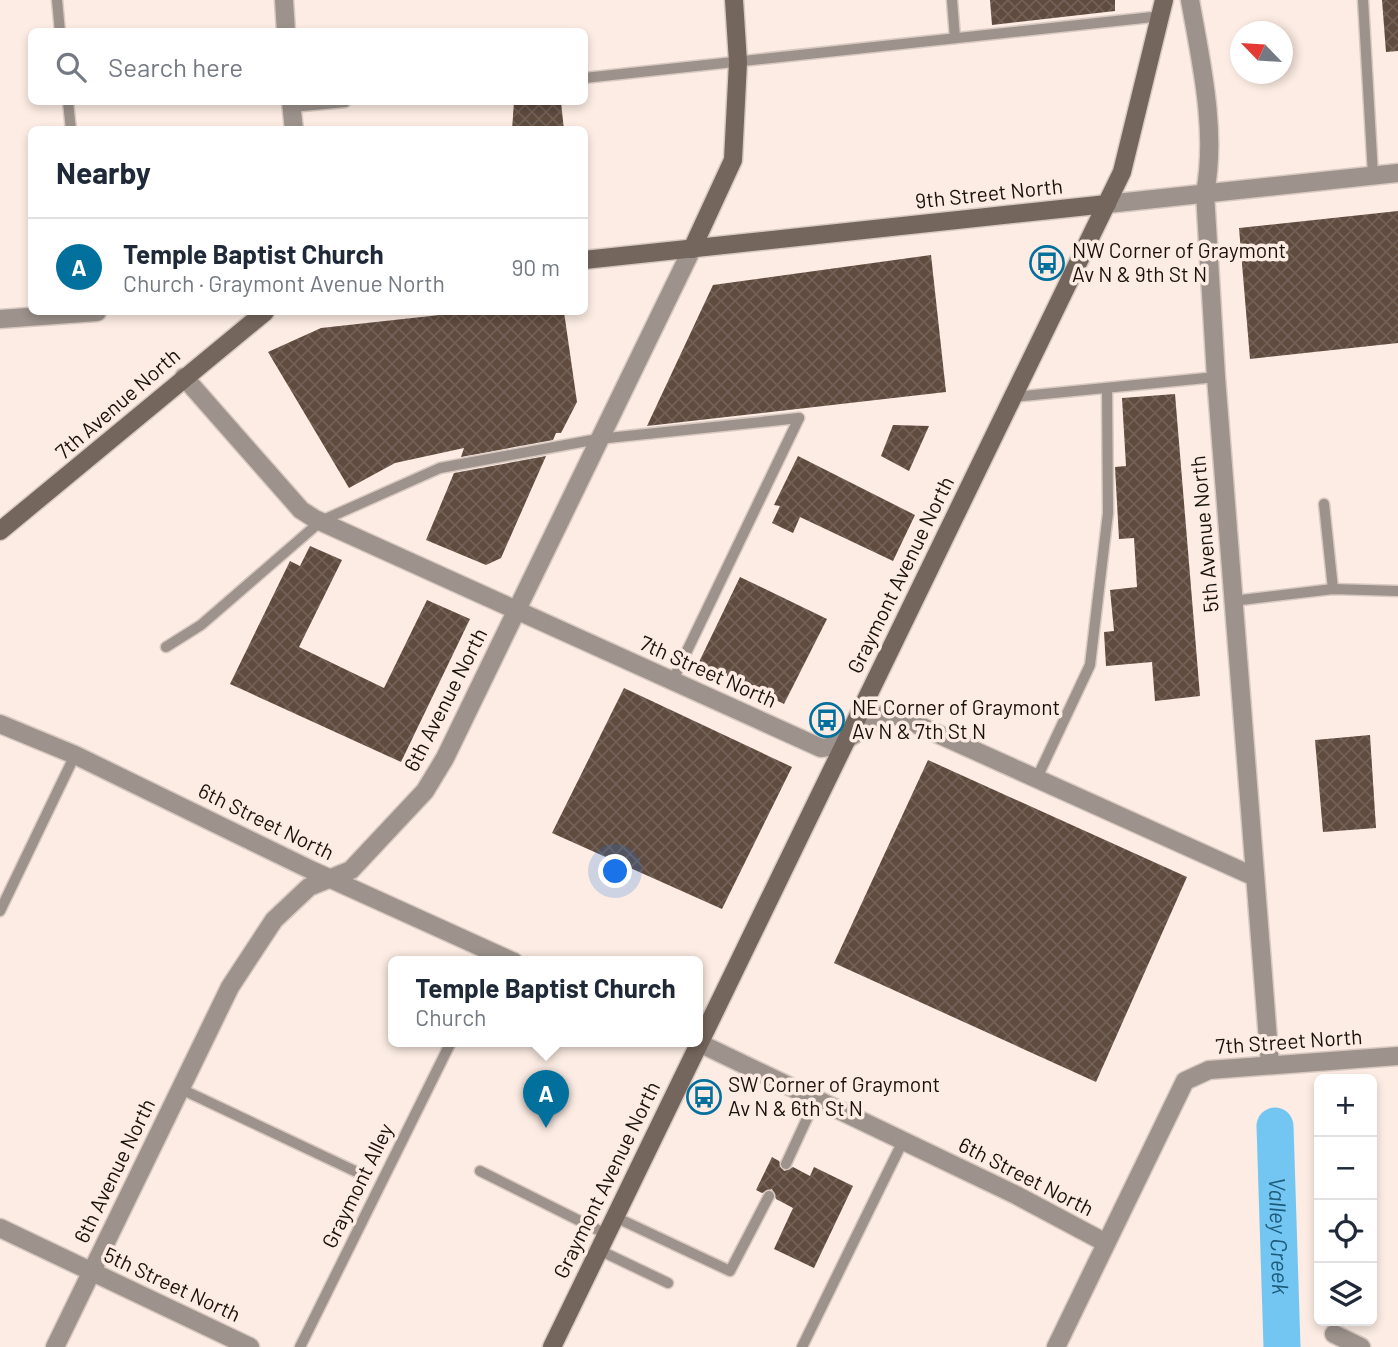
<!DOCTYPE html>
<html lang="en">
<head>
<meta charset="utf-8">
<style>
  body { margin:0; font-family:Barlow,sans-serif; background:#f2f2f3; color:#1f2937 }
  .controls { position:absolute; right:21px; bottom:21px; display:grid; overflow:hidden; border-radius:10px; box-shadow:0 4px 10px #0003 }
  .controls button { width:63px; height:63px; display:grid; place-items:center; padding:0; border:0; border-bottom:2px solid #e0e1e3; background:#fff; color:#1f2937; font:35px sans-serif }
  .compass { position:absolute; left:1230px; top:21px; width:63px; height:63px; border-radius:50%; background:#fff; box-shadow:0 4px 10px #0003; rotate:295deg }
  .you { position:absolute; left:616px; top:872px; width:24px; height:24px; margin:-18px; border:5px solid #fff; border-radius:50%; background:#1a73e8; box-shadow:0 0 0 10px #1a73e833 }
  .badge { display:grid; place-items:center; width:46px; height:46px; border-radius:50%; background:#01709c; color:#fff; font-size:23px; font-weight:700 }
  .pin { position:absolute; translate:-50% -58px; filter:drop-shadow(0 2px 4px #0008) }
  .pin::after { content:''; position:absolute; top:37px; width:24px; height:21px; background:inherit; clip-path:polygon(0 0,100% 0,50% 100%) }
  .popup { position:absolute; left:388px; top:956px; width:315px; height:91px; box-sizing:border-box; display:grid; place-content:center; border-radius:10px; background:#fff; filter:drop-shadow(0 2px 5px #0005); font-size:23px; white-space:nowrap; color:#747a83 }
  .popup b { font-size:26px; color:#1f2937 }
  .popup::after { content:''; position:absolute; left:50%; top:100%; margin-left:-14px; border:14px solid transparent; border-top-color:#fff }
  .list { margin:0; padding:0; list-style:none }
  h2 { display:flex; justify-content:space-between; align-items:center; height:91px; margin:0; padding:0 28px; font-size:30px }
  h2 small { font-size:23px; font-weight:400; color:#747a83 }
  .list li { display:grid; grid-template-columns:46px 1fr auto; gap:21px; align-items:center; box-sizing:border-box; height:98px; padding:0 28px; border-top:2px solid #e0e1e3 }
  .list b { display:block; font-size:26px; white-space:nowrap }
  .list p { margin:0; font-size:23px; white-space:nowrap; color:#747a83 }
  .list em { font-size:23px; font-style:normal; color:#747a83 }
  .icon { flex:none; width:38px; height:38px; fill:none; stroke:currentColor; stroke-width:2; stroke-linecap:round; stroke-linejoin:round }
  .map { position:relative; flex:none; width:1398px; height:1347px; overflow:hidden }
  .search { position:absolute; background:#fff; box-shadow:0 4px 10px #0003; left:28px; top:28px; width:560px; height:77px; display:flex; align-items:center; gap:18px; box-sizing:border-box; padding:0 24px; border-radius:10px; color:#747a83; font-size:26px }
  .panel { position:absolute; background:#fff; box-shadow:0 4px 10px #0003; left:28px; top:126px; width:560px; height:189px; border-radius:10px }
  .map>svg:first-child { display:block }
  .lines { fill:none; stroke-linecap:round; stroke-linejoin:round }
  .river { stroke:#73c5f2; stroke-width:37 }
  .building { fill:url(#building-cross-hatch) }
  .service-casing { stroke:#d8c9c1; stroke-width:13 }
  .minor-casing { stroke:#d8c9c1; stroke-width:21 }
  .tertiary-casing { stroke:#d8c9c1; stroke-width:21 }
  .secondary-casing { stroke:#d8c9c1; stroke-width:21 }
  .service { stroke:#9d928c; stroke-width:10 }
  .minor { stroke:#9d928c; stroke-width:18 }
  .tertiary { stroke:#9d928c; stroke-width:18 }
  .secondary { stroke:#75665d; stroke-width:18 }
  .labels { text-anchor:middle; stroke-width:7; stroke-linejoin:round; paint-order:stroke }
  .street-label { font-size:21px; fill:#1a120d; stroke:#fcece3 }
  .poi-label { font-size:21px; fill:#1a120d; stroke:#fcece3; text-anchor:start }
  .water-label { font-size:23px; font-style:italic; fill:#1d5b7a; stroke:#fcece3 }
</style>
</head>
<body>
<div class="map">
<svg width="1398" height="1347" viewBox="0 0 1398 1347">
  <defs>
    <pattern id="building-cross-hatch" width="8" height="8" patternUnits="userSpaceOnUse" patternTransform="scale(1.75)"><rect width="8" height="8" fill="#604b3f"/><path d="M0 0l8 8M0 8l8-8" fill="none" stroke="#726157"/></pattern>
  </defs>
  <rect width="100%" height="100%" fill="#fcece3"/>
  <g class="lines">
    <!-- river -->
    <path class="river" id="s1" d="M1275,1126l7,221"/>
  </g>
  <!-- building -->
  <g class="building">
    <polygon points="990,0 1115,0 1115,11 992,25"/>
    <polygon points="1382,0 1398,0 1398,51 1386,52"/>
    <polygon points="514,102 561,102 564,130 512,130"/>
    <polygon points="1398,211 1398,343 1250,359 1239,228"/>
    <polygon points="931,255 946,392 647,426 713,285"/>
    <polygon points="467,312 564,312 577,402 561,433 556,433 553,440 461,457 464,448 395,463 349,488 268,352 321,328"/>
    <polygon points="1175,394 1200,696 1155,701 1152,662 1106,666 1104,632 1114,631 1110,590 1137,587 1134,538 1119,539 1115,467 1126,466 1122,398"/>
    <polygon points="893,425 929,426 909,471 881,456"/>
    <polygon points="546,456 501,558 486,565 426,540 454,473"/>
    <polygon points="798,456 915,515 893,561 800,517 793,533 772,523 780,506 774,505"/>
    <polygon points="310,546 342,560 299,647 384,688 427,600 470,619 401,762 230,684 290,561 300,566"/>
    <polygon points="740,577 827,619 784,704 699,662"/>
    <polygon points="624,688 792,767 722,909 552,833"/>
    <polygon points="1370,735 1376,828 1323,832 1315,740"/>
    <polygon points="928,760 1187,877 1096,1082 834,963"/>
    <polygon points="772,1157 779,1161 784,1171 793,1167 810,1176 814,1167 853,1186 814,1268 774,1249 793,1208 776,1199 772,1189 762,1193 756,1190"/>
  </g>
  <g class="lines">
    <!-- service casing -->
    <g class="service-casing">
      <g id="service">
        <polyline points="57,0 60,32"/>
        <polyline points="952,0 955,38"/>
        <polyline points="1363,0 1373,175"/>
        <polyline points="584,78 1162,16"/>
        <polyline points="68,102 71,130"/>
        <polyline points="292,107 345,102"/>
        <polyline points="1013,397 1216,377"/>
        <polyline points="1324,504 1333,589"/>
        <polyline points="1233,601 1333,589 1398,591"/>
        <polyline points="166,647 201,625 321,521 440,468 598,439 799,418"/>
        <polyline points="672,682 799,418"/>
        <polyline points="1036,780 1090,665 1108,513 1107,388"/>
        <polyline points="0,911 75,755"/>
        <polyline points="181,1089 359,1173"/>
        <polyline points="786,1164 816,1099"/>
        <polyline points="480,1171 606,1234"/>
        <polyline points="615,1217 730,1271 769,1196"/>
        <polyline points="599,1250 668,1283"/>
        <polyline points="300,1347 451,1042"/>
        <polyline points="802,1347 903,1141"/>
      </g>
    </g>
    <!-- minor casing -->
    <g class="minor-casing">
      <g id="minor">
        <polyline points="284,0 286,32"/>
        <path d="M1190,0c11,62 27,131 15,193l11,184 54,688"/>
        <polyline points="291,102 294,130"/>
        <polyline points="0,724 75,755 311,870 514,962"/>
        <polyline points="697,1042 1016,1195 1106,1243"/>
        <polyline points="0,1228 250,1347"/>
        <polyline points="1334,1334 1361,1347"/>
        <polyline points="1056,1347 1185,1081 1209,1070 1398,1056"/>
      </g>
    </g>
    <!-- tertiary casing -->
    <g class="tertiary-casing">
      <g id="tertiary">
        <polyline points="1107,204 1398,173"/>
        <polyline points="0,319 97,312"/>
        <path d="M184,377l117,133 14,9 506,229c25,-1 46,-26 68,-36l366,165"/>
        <polyline points="55,1347 230,987 274,920 309,887 351,870 425,791 445,758 692,249"/>
      </g>
    </g>
    <!-- secondary casing -->
    <g class="secondary-casing">
      <g id="secondary">
        <polyline points="692,249 733,160 738,62 734,0"/>
        <polyline points="584,260 1107,204"/>
        <polyline points="0,531 265,312"/>
        <polyline points="552,1347 1122,172 1164,0"/>
      </g>
    </g>
    <!-- service -->
    <use href="#service" class="service"/>
    <!-- minor -->
    <use href="#minor" class="minor"/>
    <!-- tertiary -->
    <use href="#tertiary" class="tertiary"/>
    <!-- secondary -->
    <use href="#secondary" class="secondary"/>
  </g>
  <!-- icons -->
  <defs>
    <g id="bus-ring" transform="scale(1.75)"><circle r="9.5" fill="#fcece3" stroke="#01709c" stroke-width="1.5"/><path d="M-5-6H5V4H4V6H2V4H-2V6H-4V4H-5ZM-3.5-4V0h7V-4ZM-3.5 1.2v1.5H-2V1.2ZM2 1.2v1.5H3.5V1.2Z" fill="#01709c"/></g>
  </defs>
  <g fill-rule="evenodd">
    <use href="#bus-ring" x="1047" y="263"/>
    <use href="#bus-ring" x="827" y="720"/>
    <use href="#bus-ring" x="704" y="1097"/>
  </g>
  <g class="labels">
    <!-- street labels -->
    <g class="street-label">
      <text transform="translate(989 194) rotate(-6)" y="7">9th Street North</text>
      <text transform="translate(118 404) rotate(-41)" y="7">7th Avenue North</text>
      <text transform="translate(1205 534) rotate(-95)" y="7">5th Avenue North</text>
      <text transform="translate(901 575) rotate(-64)" y="7">Graymont Avenue North</text>
      <text transform="translate(708 672) rotate(24)" y="7">7th Street North</text>
      <text transform="translate(446 700) rotate(-63)" y="7">6th Avenue North</text>
      <text transform="translate(266 822) rotate(26)" y="7">6th Street North</text>
      <text transform="translate(1289 1042) rotate(-4)" y="7">7th Street North</text>
      <text transform="translate(115 1171) rotate(-64)" y="7">6th Avenue North</text>
      <text transform="translate(1026 1177) rotate(27)" y="7">6th Street North</text>
      <text transform="translate(607 1180) rotate(-64)" y="7">Graymont Avenue North</text>
      <text transform="translate(358 1186) rotate(-64)" y="7">Graymont Alley</text>
      <text transform="translate(172 1285) rotate(25)" y="7">5th Street North</text>
    </g>
    <!-- poi labels -->
    <g class="poi-label">
      <text x="1072" y="258">NW Corner of Graymont<tspan x="1072" dy="24">Av N &amp; 9th St N</tspan></text>
      <text x="852" y="715">NE Corner of Graymont<tspan x="852" dy="24">Av N &amp; 7th St N</tspan></text>
      <text x="728" y="1092">SW Corner of Graymont<tspan x="728" dy="24">Av N &amp; 6th St N</tspan></text>
    </g>
    <!-- water labels -->
    <g class="water-label">
      <text dy="8" stroke="none"><textPath href="#s1" startOffset="110">Valley Creek</textPath></text>
    </g>
  </g>
</svg>
<div class="controls">
<button>+</button>
<button>−</button>
<button><svg class="icon" aria-label="locate" viewBox="0 0 24 24"><circle cx="12" cy="12" r="6"/><path d="M12 2v4M12 18v4M2 12h4M18 12h4"/></svg></button>
<button><svg class="icon" aria-label="layers" viewBox="0 0 24 24"><path d="M12 4l9 5-9 5-9-5zM3 14l9 5 9-5"/></svg></button>
</div>
<svg class="compass" viewBox="-18 -18 36 36"><path d="M0-13l5 13h-10z" fill="#e53935"/><path d="M0 13l5-13h-10z" fill="#747a83"/></svg>
<div class="you"></div>
<div class="pin badge" style="left:546px;top:1128px">A</div>
<div class="popup"><b>Temple Baptist Church</b>Church</div>
<div class="search"><svg class="icon" aria-label="search" viewBox="0 0 24 24"><circle cx="10" cy="10" r="6"/><path d="M15 15l6 6"/></svg>Search here</div>
<section class="panel">
<h2>Nearby<small></small></h2>
<ul class="list">
<li><span class="badge">A</span><div><b>Temple Baptist Church</b><p>Church · Graymont Avenue North</p></div><em>90 m</em></li>
</ul>
</section>
</div>
</body>
</html>
